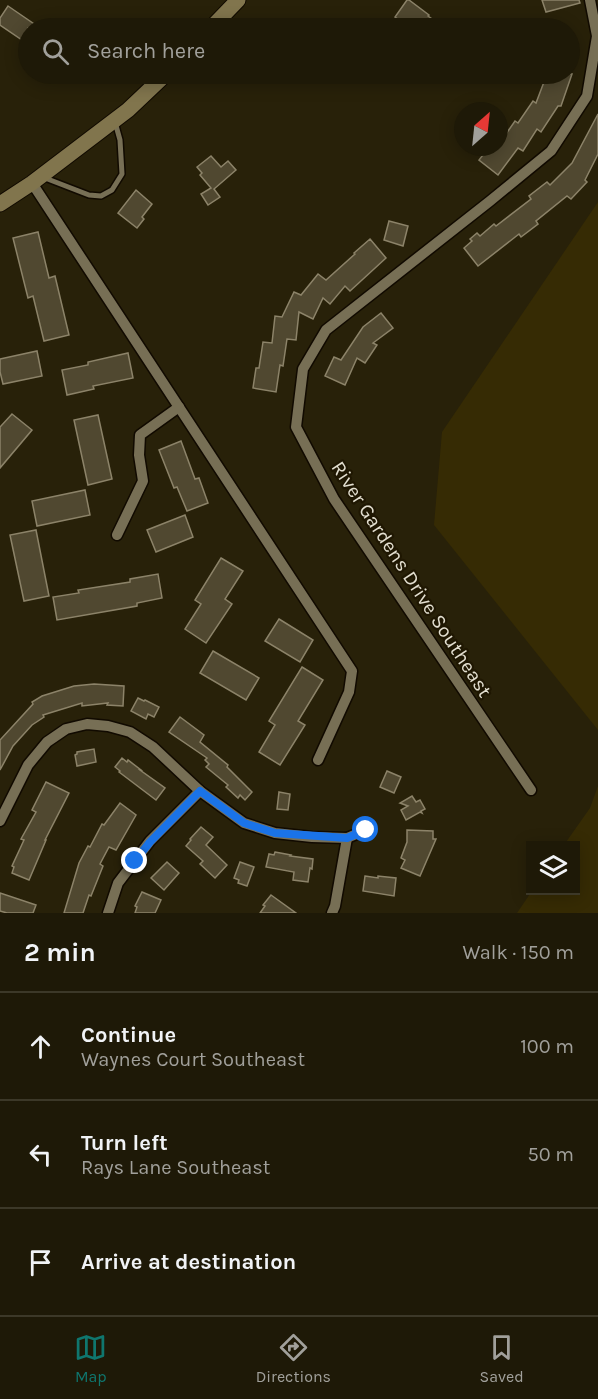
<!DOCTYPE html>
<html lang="en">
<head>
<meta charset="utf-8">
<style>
  body { margin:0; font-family:Karla,sans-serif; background:#2b2615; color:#f1f3f6 }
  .controls { position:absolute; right:18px; bottom:18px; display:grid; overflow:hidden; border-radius:0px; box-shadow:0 3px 15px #0003 }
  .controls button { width:54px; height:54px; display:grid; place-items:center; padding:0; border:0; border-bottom:2px solid #3c3828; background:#1e1907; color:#f1f3f6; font:30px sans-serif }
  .compass { position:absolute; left:454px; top:102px; width:54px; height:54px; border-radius:50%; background:#1e1907; box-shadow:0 3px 15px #0003; rotate:27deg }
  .stop { position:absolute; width:18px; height:18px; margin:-14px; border:4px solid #1a73e8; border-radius:50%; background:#fff }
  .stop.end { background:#1a73e8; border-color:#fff; box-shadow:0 2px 6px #0008 }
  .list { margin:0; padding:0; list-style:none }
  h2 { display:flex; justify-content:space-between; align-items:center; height:78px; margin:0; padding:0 24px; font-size:26px }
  h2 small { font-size:20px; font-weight:400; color:#a1a09b }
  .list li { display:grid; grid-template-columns:39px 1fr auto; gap:18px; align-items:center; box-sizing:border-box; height:108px; padding:0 24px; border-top:2px solid #3c3828 }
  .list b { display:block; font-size:22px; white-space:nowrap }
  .list p { margin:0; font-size:20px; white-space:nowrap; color:#a1a09b }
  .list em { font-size:20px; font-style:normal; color:#a1a09b }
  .icon { flex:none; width:33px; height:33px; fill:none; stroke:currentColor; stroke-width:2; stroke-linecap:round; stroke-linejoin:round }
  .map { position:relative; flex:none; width:598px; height:913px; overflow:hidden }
  .search { position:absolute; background:#1e1907; box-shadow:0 3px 15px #0003; left:18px; right:18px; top:18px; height:66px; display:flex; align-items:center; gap:15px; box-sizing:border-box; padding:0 21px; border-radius:33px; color:#a1a09b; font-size:22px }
  .sheet { height:402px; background:#1e1907 }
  nav { display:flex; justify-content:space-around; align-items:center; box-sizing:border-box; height:84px; border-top:2px solid #3c3828; background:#1e1907; font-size:16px; color:#a1a09b }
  nav a { display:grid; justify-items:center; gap:3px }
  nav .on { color:#0f766e }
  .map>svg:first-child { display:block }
  .green { fill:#362b04 }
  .building { fill:#504830; stroke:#8c8369; stroke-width:1.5 }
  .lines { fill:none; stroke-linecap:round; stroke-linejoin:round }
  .service-casing { stroke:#110a00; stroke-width:8 }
  .minor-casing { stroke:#110a00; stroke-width:13 }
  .secondary-casing { stroke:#110a00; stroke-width:17 }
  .service { stroke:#776f55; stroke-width:5 }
  .minor { stroke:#776f55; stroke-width:10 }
  .secondary { stroke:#81754d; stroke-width:15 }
  .route { stroke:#1a73e8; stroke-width:8 }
  .labels { text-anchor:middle; stroke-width:4.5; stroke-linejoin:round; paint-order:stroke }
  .street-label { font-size:20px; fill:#e3dfd0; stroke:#1f1702 }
</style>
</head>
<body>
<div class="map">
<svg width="598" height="913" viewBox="0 0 598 913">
  <rect width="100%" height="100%" fill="#282109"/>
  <!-- green -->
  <g class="green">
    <polygon points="598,202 598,730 434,525 442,432"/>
    <polygon points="598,786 598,913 517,913 532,891 576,890 576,846 564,845 590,808"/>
  </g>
  <!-- building -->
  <g class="building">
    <polygon points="407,0 409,0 429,15 428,16 432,19 425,28 411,28 395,17"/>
    <polygon points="542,0 579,0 580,3 546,12"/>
    <polygon points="8,6 40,28 28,28 28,44 0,25 0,18"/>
    <polygon points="547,74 572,74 561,106 558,106 541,132 537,129 523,151 518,148 498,175 479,160 489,147 499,147 499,144 515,121 518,123 533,101 536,103"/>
    <polygon points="598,114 598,154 585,180 587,182 571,199 567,196 536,221 538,224 521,237 519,234 478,266 464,248 472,241 470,239 477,233 480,236 494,224 496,226 531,199 529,196 547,182 550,185 572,163"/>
    <polygon points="211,156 221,167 228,161 236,170 214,189 220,197 208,205 201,194 211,188 200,175 202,173 197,167"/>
    <polygon points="136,190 152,204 142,217 144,219 137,228 118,213"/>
    <polygon points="389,221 408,226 403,246 384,240"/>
    <polygon points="38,232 49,278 55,276 69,335 44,341 33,296 28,298 13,238"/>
    <polygon points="370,239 386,258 350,291 345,286 330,304 323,298 313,319 299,312 296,340 287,339 283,366 280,365 276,392 253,388 256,368 259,368 263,342 272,343 275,316 282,317 294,292 301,295 318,274 326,280 355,254 354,253"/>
    <polygon points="381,313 393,328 373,343 377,345 365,363 357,358 345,385 325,376 334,357 341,360 363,327"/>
    <polygon points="37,351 42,376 3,384 0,372 0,359"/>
    <polygon points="128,353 133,378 93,386 94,389 67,395 62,370 88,365 88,362"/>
    <polygon points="12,414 32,430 0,468 0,427"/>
    <polygon points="98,415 112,479 88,485 74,420"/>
    <polygon points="181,441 195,479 199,478 208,503 187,511 177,487 174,488 159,450"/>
    <polygon points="85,490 90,515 37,526 32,501"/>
    <polygon points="185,515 193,537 156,552 147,530"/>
    <polygon points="36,530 49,596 24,601 10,535"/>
    <polygon points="221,558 243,571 225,599 232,604 206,643 185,629 201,604 195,600"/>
    <polygon points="158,574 162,598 137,603 137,606 57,620 53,597 79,593 78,590 130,582 130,579"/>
    <polygon points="279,619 313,640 300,662 265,641"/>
    <polygon points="213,651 259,678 246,700 200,673"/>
    <polygon points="302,667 323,680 298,721 305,725 280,765 259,752 275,725 269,721"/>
    <polygon points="94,684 124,686 123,706 107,705 108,703 82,706 82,703 43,715 44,717 32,725 13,746 0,770 0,740 33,704 32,702 42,696 74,686"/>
    <polygon points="138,698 144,701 145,700 159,707 154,717 148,714 146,719 131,711"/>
    <polygon points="180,717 204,735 200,742 228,765 227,767 252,792 245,800 240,795 238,798 226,787 228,785 206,767 209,764 205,760 207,758 169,732"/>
    <polygon points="94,749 96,762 77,766 75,755 77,754 77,752"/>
    <polygon points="122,758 127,762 128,760 141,770 140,770 165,788 156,800 119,772 120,771 115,767"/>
    <polygon points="387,771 401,777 394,793 380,787"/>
    <polygon points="46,782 69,793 45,840 46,840 29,880 12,873 14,867 12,866 24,840 21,839 36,812 32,810"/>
    <polygon points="279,792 290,794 288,810 277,809"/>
    <polygon points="412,796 416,802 420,800 425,809 421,811 422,813 420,812 406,820 401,810 408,806 400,803"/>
    <polygon points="120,803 136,815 116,850 109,847 100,864 103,866 91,896 89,895 83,913 64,913 79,863 88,846 90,847 102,824 104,825"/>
    <polygon points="201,827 213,837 206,845 227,865 215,878 200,864 203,861 186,846 191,840 190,839"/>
    <polygon points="407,830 433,831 433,839 436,839 420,876 401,868 405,860 401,858 407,842"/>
    <polygon points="275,852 291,855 290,856 313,859 312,869 310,868 308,882 293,880 294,872 266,867 269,854 274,855"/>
    <polygon points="167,862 179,873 164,890 151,878"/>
    <polygon points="240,862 254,867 247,886 238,883 239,880 234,878"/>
    <polygon points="365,876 378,878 378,876 396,878 394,896 363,891"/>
    <polygon points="142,892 161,900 155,913 135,913 137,907 135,906"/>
    <polygon points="0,893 36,905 33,913 7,913 0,911"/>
    <polygon points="271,895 296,913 260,913 265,906 263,905"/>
  </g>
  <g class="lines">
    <!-- service casing -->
    <g class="service-casing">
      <polyline id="service" points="45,178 89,195 101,196 112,190 122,174 120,140 115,122"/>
    </g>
    <!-- minor casing -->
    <g class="minor-casing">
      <g id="minor">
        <polyline points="32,183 352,671 349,692 318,760"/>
        <polyline points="117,535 143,481 139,455 140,435 179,407"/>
        <polyline points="531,790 334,499 296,427 303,369 326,330 490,201 551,151 587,96 597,36 590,0"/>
        <polyline points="0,821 28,765 47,742 66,729 87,724 108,726 130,732 153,747 200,791 244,823 275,833 312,837 347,838 366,830"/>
        <polyline points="108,913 118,883 150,841 200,791"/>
        <polyline points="332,913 335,906 347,838"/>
      </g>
    </g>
    <!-- secondary casing -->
    <g class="secondary-casing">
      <g id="secondary">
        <polyline points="211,28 238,0"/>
        <polyline points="0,204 32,183 128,110 166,74"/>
      </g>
    </g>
    <!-- service -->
    <use href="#service" class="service"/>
    <!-- minor -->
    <use href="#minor" class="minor"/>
    <!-- secondary -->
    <use href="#secondary" class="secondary"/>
  </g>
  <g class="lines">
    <!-- route -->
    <polyline class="route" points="135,861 150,842 200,791 244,823 275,833 347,838 366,830"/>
  </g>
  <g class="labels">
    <!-- street labels -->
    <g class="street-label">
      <text transform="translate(412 579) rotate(57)" y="7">River Gardens Drive Southeast</text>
    </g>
  </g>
</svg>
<div class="controls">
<button><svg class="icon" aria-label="layers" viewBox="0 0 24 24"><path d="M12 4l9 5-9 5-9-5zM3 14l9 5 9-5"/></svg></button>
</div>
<svg class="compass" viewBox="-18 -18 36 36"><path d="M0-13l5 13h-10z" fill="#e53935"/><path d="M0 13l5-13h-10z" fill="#a1a09b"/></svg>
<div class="stop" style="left:366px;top:830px"></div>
<div class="stop end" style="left:135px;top:861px"></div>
<div class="search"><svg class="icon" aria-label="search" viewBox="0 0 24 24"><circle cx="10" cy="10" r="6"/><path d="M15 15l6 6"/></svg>Search here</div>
</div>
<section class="sheet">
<h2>2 min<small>Walk · 150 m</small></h2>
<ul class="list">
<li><svg class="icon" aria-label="ahead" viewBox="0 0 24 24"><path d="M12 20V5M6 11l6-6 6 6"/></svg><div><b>Continue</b><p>Waynes Court Southeast</p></div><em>100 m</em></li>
<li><svg class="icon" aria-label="left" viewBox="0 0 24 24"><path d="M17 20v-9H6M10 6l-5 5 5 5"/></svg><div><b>Turn left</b><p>Rays Lane Southeast</p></div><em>50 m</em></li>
<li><svg class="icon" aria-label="arrive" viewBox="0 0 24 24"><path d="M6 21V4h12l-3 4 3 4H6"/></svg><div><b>Arrive at destination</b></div></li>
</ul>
</section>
<nav>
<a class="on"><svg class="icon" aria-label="map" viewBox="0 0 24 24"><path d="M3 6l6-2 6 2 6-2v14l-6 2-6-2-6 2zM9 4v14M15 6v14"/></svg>Map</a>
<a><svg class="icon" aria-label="directions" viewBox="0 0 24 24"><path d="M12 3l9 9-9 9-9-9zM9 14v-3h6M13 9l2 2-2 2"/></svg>Directions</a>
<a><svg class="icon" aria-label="saved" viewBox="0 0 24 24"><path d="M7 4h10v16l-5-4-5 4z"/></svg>Saved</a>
</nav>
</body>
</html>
